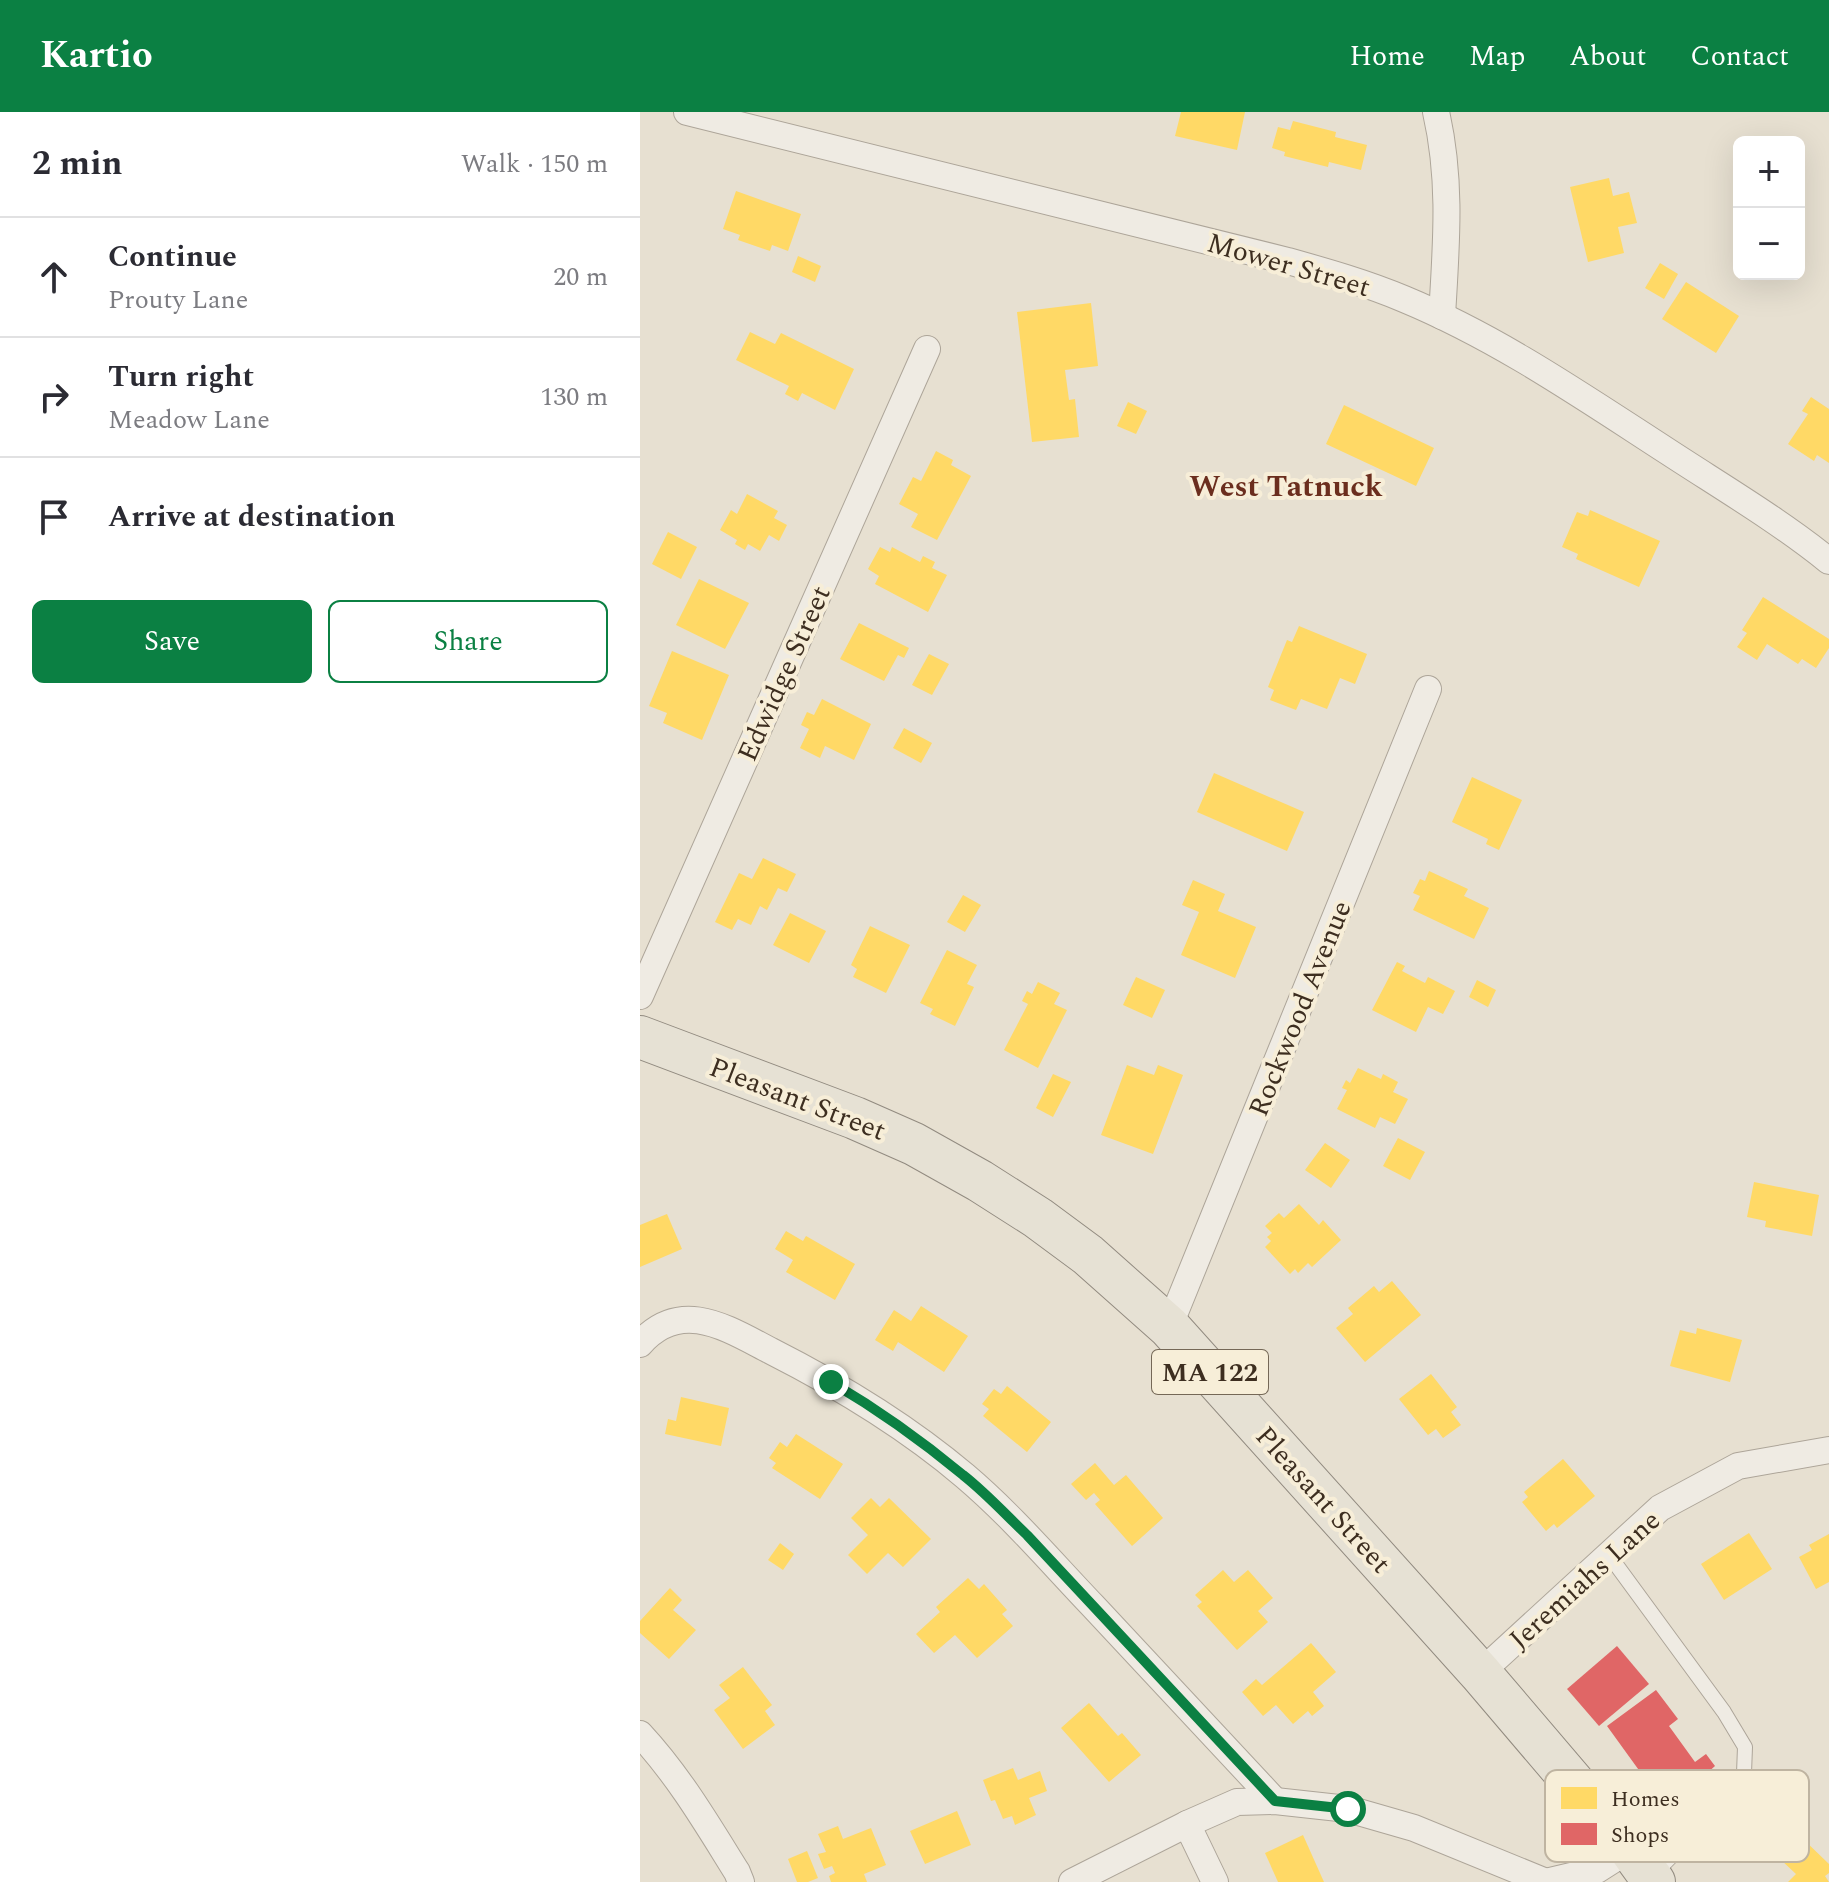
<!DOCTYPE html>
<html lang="en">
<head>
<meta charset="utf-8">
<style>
  body { margin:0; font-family:Spectral,serif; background:#f7f7f7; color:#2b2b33 }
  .controls { position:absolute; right:24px; top:24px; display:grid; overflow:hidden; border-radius:12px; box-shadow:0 8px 32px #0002 }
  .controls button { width:72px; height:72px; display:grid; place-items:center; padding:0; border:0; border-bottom:2px solid #e1e1e2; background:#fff; color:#2b2b33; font:40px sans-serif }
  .stop { position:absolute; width:24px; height:24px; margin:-18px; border:6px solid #0b8043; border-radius:50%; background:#fff }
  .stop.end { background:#0b8043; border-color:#fff; box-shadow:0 2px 8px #0008 }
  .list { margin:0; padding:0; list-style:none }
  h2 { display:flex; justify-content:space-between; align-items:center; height:104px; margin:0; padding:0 32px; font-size:34px }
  h2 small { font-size:26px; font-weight:400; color:#7c7c81 }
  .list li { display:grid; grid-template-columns:52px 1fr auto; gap:24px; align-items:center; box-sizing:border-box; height:120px; padding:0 32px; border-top:2px solid #e1e1e2 }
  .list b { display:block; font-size:30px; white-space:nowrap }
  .list p { margin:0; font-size:26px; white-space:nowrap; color:#7c7c81 }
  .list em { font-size:26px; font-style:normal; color:#7c7c81 }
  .actions { display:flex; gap:16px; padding:24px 32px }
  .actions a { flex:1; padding:18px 0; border:2px solid #0b8043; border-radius:12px; text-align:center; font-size:28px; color:#0b8043 }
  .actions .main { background:#0b8043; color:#fff }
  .icon { flex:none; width:44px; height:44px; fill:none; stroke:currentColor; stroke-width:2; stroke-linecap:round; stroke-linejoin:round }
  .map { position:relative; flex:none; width:1189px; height:1770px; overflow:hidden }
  header { display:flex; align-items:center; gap:48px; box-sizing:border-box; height:112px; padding:0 40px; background:#0b8043; color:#fff }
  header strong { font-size:38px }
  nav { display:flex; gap:44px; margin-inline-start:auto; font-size:28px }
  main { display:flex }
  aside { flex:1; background:#fff }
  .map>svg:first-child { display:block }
  .homes { fill:#ffd966 }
  .shops { fill:#e06666 }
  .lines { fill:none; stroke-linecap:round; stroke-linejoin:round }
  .service-casing { stroke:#ada599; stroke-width:16 }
  .minor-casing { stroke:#ada599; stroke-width:28 }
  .primary-casing { stroke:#928b80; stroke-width:44 }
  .service { stroke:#efebe3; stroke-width:14 }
  .minor { stroke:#efebe3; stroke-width:26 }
  .primary { stroke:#e6e1d4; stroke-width:42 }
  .route { stroke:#0b8043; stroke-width:10 }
  .labels { text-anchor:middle; stroke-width:8; stroke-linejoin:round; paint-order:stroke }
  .shield { fill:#f7eed8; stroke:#756857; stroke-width:2 }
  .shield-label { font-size:26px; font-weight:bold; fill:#3d2e20 }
  .street-label { font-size:28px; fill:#3d2e20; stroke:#f7eed8 }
  .neighbourhood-label { font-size:30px; font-weight:bold; fill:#6b2e1e; stroke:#f7eed8 }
  .key { fill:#f7eed8; stroke:#bfb4a1; stroke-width:2 }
  .key-label { font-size:22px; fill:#3d2e20 }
</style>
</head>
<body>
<header>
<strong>Kartio</strong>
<nav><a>Home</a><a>Map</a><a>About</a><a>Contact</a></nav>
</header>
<main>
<aside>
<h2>2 min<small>Walk · 150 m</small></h2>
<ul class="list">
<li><svg class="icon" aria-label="ahead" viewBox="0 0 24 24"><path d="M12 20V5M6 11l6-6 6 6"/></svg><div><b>Continue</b><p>Prouty Lane</p></div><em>20 m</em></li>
<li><svg class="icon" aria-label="right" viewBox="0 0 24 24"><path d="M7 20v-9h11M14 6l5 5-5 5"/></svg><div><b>Turn right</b><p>Meadow Lane</p></div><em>130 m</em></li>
<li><svg class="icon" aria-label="arrive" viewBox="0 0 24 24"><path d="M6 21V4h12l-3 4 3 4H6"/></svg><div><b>Arrive at destination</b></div></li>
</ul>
<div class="actions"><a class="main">Save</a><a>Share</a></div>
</aside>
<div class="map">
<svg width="1189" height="1770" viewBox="0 0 1189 1770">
  <rect width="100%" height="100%" fill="#e7e0d1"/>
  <!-- homes -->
  <g class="homes">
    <polygon points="541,0 605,0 597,38 535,24"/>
    <polygon points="653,9 696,20 695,25 727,33 721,58 689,50 688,55 644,44 645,40 632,36 638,15 650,18"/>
    <polygon points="969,66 973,84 989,80 997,111 978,115 984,141 948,150 930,75"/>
    <polygon points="96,79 161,102 148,139 132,133 130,139 98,128 100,123 83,117"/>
    <polygon points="158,144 181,154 175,170 152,160"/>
    <polygon points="1020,151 1038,162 1024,187 1005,176"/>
    <polygon points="1046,170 1099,204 1076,241 1022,207"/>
    <polygon points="451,191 458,254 425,258 429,288 435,287 439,325 392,330 377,200"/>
    <polygon points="110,220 135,232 141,221 214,257 195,298 162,281 158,289 145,282 149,274 96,248"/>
    <polygon points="1171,285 1189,297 1189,351 1177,343 1174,349 1148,332 1168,302 1162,299"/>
    <polygon points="488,290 507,299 496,322 477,314"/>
    <polygon points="704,293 794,336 776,374 686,332"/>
    <polygon points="296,339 313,348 311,353 331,364 297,428 271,415 278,402 259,392 273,365 281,369"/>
    <polygon points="107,382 138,399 134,406 147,413 139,429 129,423 120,439 108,432 105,438 95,432 97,428 80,418 91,398 97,402"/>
    <polygon points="950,398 1020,429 999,475 936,447 938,442 922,435 937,400 948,404"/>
    <polygon points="28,420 57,435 41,467 12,452"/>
    <polygon points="240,435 250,440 252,435 280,450 283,444 295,450 292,456 307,463 288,500 235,472 239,464 228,457"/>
    <polygon points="59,467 109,491 85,537 36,513"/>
    <polygon points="1123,485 1189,527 1189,536 1176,556 1162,547 1158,552 1127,532 1117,548 1097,535 1107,521 1102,518"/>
    <polygon points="219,511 269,536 264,546 258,543 244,569 200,547"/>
    <polygon points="659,514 727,542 715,572 700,566 687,597 661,587 656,598 630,588 634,578 628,575 647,528 652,530"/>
    <polygon points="32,539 89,563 62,628 23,611 27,601 9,594"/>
    <polygon points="289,542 309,552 292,583 272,573"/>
    <polygon points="182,587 231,612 214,648 185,634 180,646 160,636 169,617 161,613 167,600 174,603"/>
    <polygon points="264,616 292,631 281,651 253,636"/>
    <polygon points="574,661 664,700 647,739 557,700"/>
    <polygon points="832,665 882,688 859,738 846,732 848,727 812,710"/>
    <polygon points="123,746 156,762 147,780 138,776 127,798 120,794 111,813 98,807 92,818 75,810 99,761 112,767"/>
    <polygon points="789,759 828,777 824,784 849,796 834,827 773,798 780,784 773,781 780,767 785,769"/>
    <polygon points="553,768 585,782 578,799 616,815 595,866 541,843 559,800 542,793"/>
    <polygon points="323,783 341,793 325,820 307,810"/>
    <polygon points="150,801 186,819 169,851 133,833"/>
    <polygon points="230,814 270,833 246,881 213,865 217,857 211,853"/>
    <polygon points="307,838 337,853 327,872 334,875 315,914 290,902 293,897 280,891"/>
    <polygon points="757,850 765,854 762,859 785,871 788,865 815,879 803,902 788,895 776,920 732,898"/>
    <polygon points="496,865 525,878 512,906 483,893"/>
    <polygon points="837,868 856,878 848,895 829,885"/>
    <polygon points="398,870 420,881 414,892 427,898 398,956 364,938 388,892 382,889 387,879 392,882"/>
    <polygon points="487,953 514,963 518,953 543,963 513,1042 461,1023"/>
    <polygon points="718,956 741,967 743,962 758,970 753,980 768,987 755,1012 740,1005 735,1016 697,997 707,978 702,976 706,968 710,971"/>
    <polygon points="413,962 431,970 413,1005 396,996"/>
    <polygon points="758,1026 785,1040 770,1068 743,1054"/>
    <polygon points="685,1031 710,1048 691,1076 665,1058"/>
    <polygon points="1114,1070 1179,1083 1172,1124 1125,1115 1126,1109 1107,1105"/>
    <polygon points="659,1092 679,1113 683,1108 701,1128 672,1155 668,1151 658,1161 655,1157 650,1162 625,1135 631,1129 627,1125 632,1121 625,1114 639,1101 644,1106"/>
    <polygon points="27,1102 42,1137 0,1155 0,1113"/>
    <polygon points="146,1119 163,1129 166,1124 215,1152 195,1188 146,1160 153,1148 135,1137"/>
    <polygon points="752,1169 781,1203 725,1250 696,1216 713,1202 708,1196 734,1174 739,1180"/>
    <polygon points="281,1194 328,1224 304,1260 258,1230 253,1239 235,1228 254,1198 271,1209"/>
    <polygon points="1057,1216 1102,1228 1090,1270 1030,1254 1040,1218 1056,1222"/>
    <polygon points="791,1262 817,1295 811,1300 821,1313 803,1326 796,1317 788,1323 759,1287"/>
    <polygon points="367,1274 411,1310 387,1340 343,1304 349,1297 342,1292 354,1277 361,1282"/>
    <polygon points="41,1285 89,1296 81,1334 25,1322 28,1307 36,1309"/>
    <polygon points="156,1322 203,1352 180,1387 132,1356 136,1351 129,1346 140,1330 147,1335"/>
    <polygon points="923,1347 955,1384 917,1416 914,1412 906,1419 882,1390 888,1385 884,1380"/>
    <polygon points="455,1351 474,1373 486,1363 523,1406 492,1434 455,1392 460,1388 454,1381 446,1388 431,1372"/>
    <polygon points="231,1386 240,1395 249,1386 291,1427 263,1455 248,1441 227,1462 208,1443 228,1423 211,1406"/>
    <polygon points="1109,1421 1132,1457 1084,1488 1061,1452"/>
    <polygon points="1189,1422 1189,1470 1176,1477 1159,1445 1172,1438 1169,1433"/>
    <polygon points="140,1431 154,1442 143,1458 128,1448"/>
    <polygon points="583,1458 594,1470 608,1458 633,1486 618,1499 628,1510 597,1538 557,1494 562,1490 555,1483"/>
    <polygon points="328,1466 339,1477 344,1472 367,1498 362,1502 373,1514 337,1546 315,1523 294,1541 276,1522 300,1500 296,1495"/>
    <polygon points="30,1476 42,1488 33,1498 56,1518 29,1547 0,1521 0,1509"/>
    <polygon points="671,1531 696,1560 673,1580 684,1594 672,1604 668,1599 653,1612 636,1593 623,1604 602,1580 616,1567 622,1573"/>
    <polygon points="103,1555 132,1593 125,1599 135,1613 103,1637 74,1598 90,1586 79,1573"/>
    <polygon points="449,1591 478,1624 482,1621 501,1643 469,1670 421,1616"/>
    <polygon points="373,1656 378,1668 400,1659 407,1679 389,1686 396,1703 375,1713 372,1704 363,1707 355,1688 351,1689 343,1668"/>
    <polygon points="317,1699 331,1733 285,1752 270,1719"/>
    <polygon points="198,1714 203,1727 231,1716 246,1753 224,1762 227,1770 191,1770 189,1764 195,1761 192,1754 184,1757 178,1742 186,1740 178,1722"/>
    <polygon points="663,1723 684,1770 638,1770 625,1741"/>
    <polygon points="1161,1725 1189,1752 1189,1761 1185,1764 1189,1770 1148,1770 1156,1762 1140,1747"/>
    <polygon points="167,1739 178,1766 168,1770 157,1770 148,1747"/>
  </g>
  <!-- shops -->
  <g class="shops">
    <polygon points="977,1534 1009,1572 959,1614 927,1577"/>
    <polygon points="1016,1578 1038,1607 1029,1614 1055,1650 1066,1642 1075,1654 1027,1697 967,1614"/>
  </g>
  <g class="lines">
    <!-- service casing -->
    <g class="service-casing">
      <polyline id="service" points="969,1443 1084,1600 1105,1635 1104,1661 1089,1686 1012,1764"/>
    </g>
    <!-- minor casing -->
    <g class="minor-casing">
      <g id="minor">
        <path d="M47,0l601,149c39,11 78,22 116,38 94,39 178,97 263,152 55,36 111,69 162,110"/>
        <path d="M796,0c16,70 10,134 6,204"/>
        <polyline points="0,884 287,237"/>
        <polyline points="529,1215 788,577"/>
        <path d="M0,1232c41,-47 88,-15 131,7 69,35 135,75 194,125 46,39 86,86 128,130 60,65 121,130 182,195"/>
        <polyline points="840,1561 1020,1396 1098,1354 1189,1338"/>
        <path d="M0,1622c39,42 67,90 97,138l4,10"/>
        <polyline points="547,1712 575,1770"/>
        <polyline points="432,1770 547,1712 597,1690 635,1689 708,1697 774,1716 906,1770"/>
        <polyline points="906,1770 957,1758 990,1737"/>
      </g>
    </g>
    <!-- primary casing -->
    <g class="primary-casing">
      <polyline id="primary" points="0,925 215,1006 274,1032 340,1069 398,1106 448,1143 529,1215 840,1561 990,1737 1014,1770"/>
    </g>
    <!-- service -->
    <use href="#service" class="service"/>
    <!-- minor -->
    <use href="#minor" class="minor"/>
    <!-- primary -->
    <use href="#primary" class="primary"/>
  </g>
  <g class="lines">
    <!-- route -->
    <path class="route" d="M191,1270c46,27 91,59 132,93 23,18 43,40 64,60l248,266 73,8"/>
  </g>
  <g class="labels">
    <!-- shield labels -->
    <rect class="shield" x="512" y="1238" width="116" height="44" rx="6"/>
    <g class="shield-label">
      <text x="570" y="1269">MA 122</text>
    </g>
    <!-- street labels -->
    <g class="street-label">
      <text transform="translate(649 152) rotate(16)" y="10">Mower Street</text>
      <text transform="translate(143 561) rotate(-66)" y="10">Edwidge Street</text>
      <text transform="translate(659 896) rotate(-68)" y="10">Rockwood Avenue</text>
      <text transform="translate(158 986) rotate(21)" y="10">Pleasant Street</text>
      <text transform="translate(684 1387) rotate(48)" y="10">Pleasant Street</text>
      <text transform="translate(944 1467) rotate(-42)" y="10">Jeremiahs Lane</text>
    </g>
    <!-- neighbourhood labels -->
    <g class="neighbourhood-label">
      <text x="646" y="384">West Tatnuck</text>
    </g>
  </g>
  <!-- legend -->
  <rect x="905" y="1658" width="264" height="92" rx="12" class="key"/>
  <rect x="921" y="1675" width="36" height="22" fill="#ffd966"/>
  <rect x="921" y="1711" width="36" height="22" fill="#e06666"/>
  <g class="key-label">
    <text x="971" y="1694">Homes</text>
    <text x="971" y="1730">Shops</text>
  </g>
</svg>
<div class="controls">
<button>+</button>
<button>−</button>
</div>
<div class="stop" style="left:708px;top:1697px"></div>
<div class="stop end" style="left:191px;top:1270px"></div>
</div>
</main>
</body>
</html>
